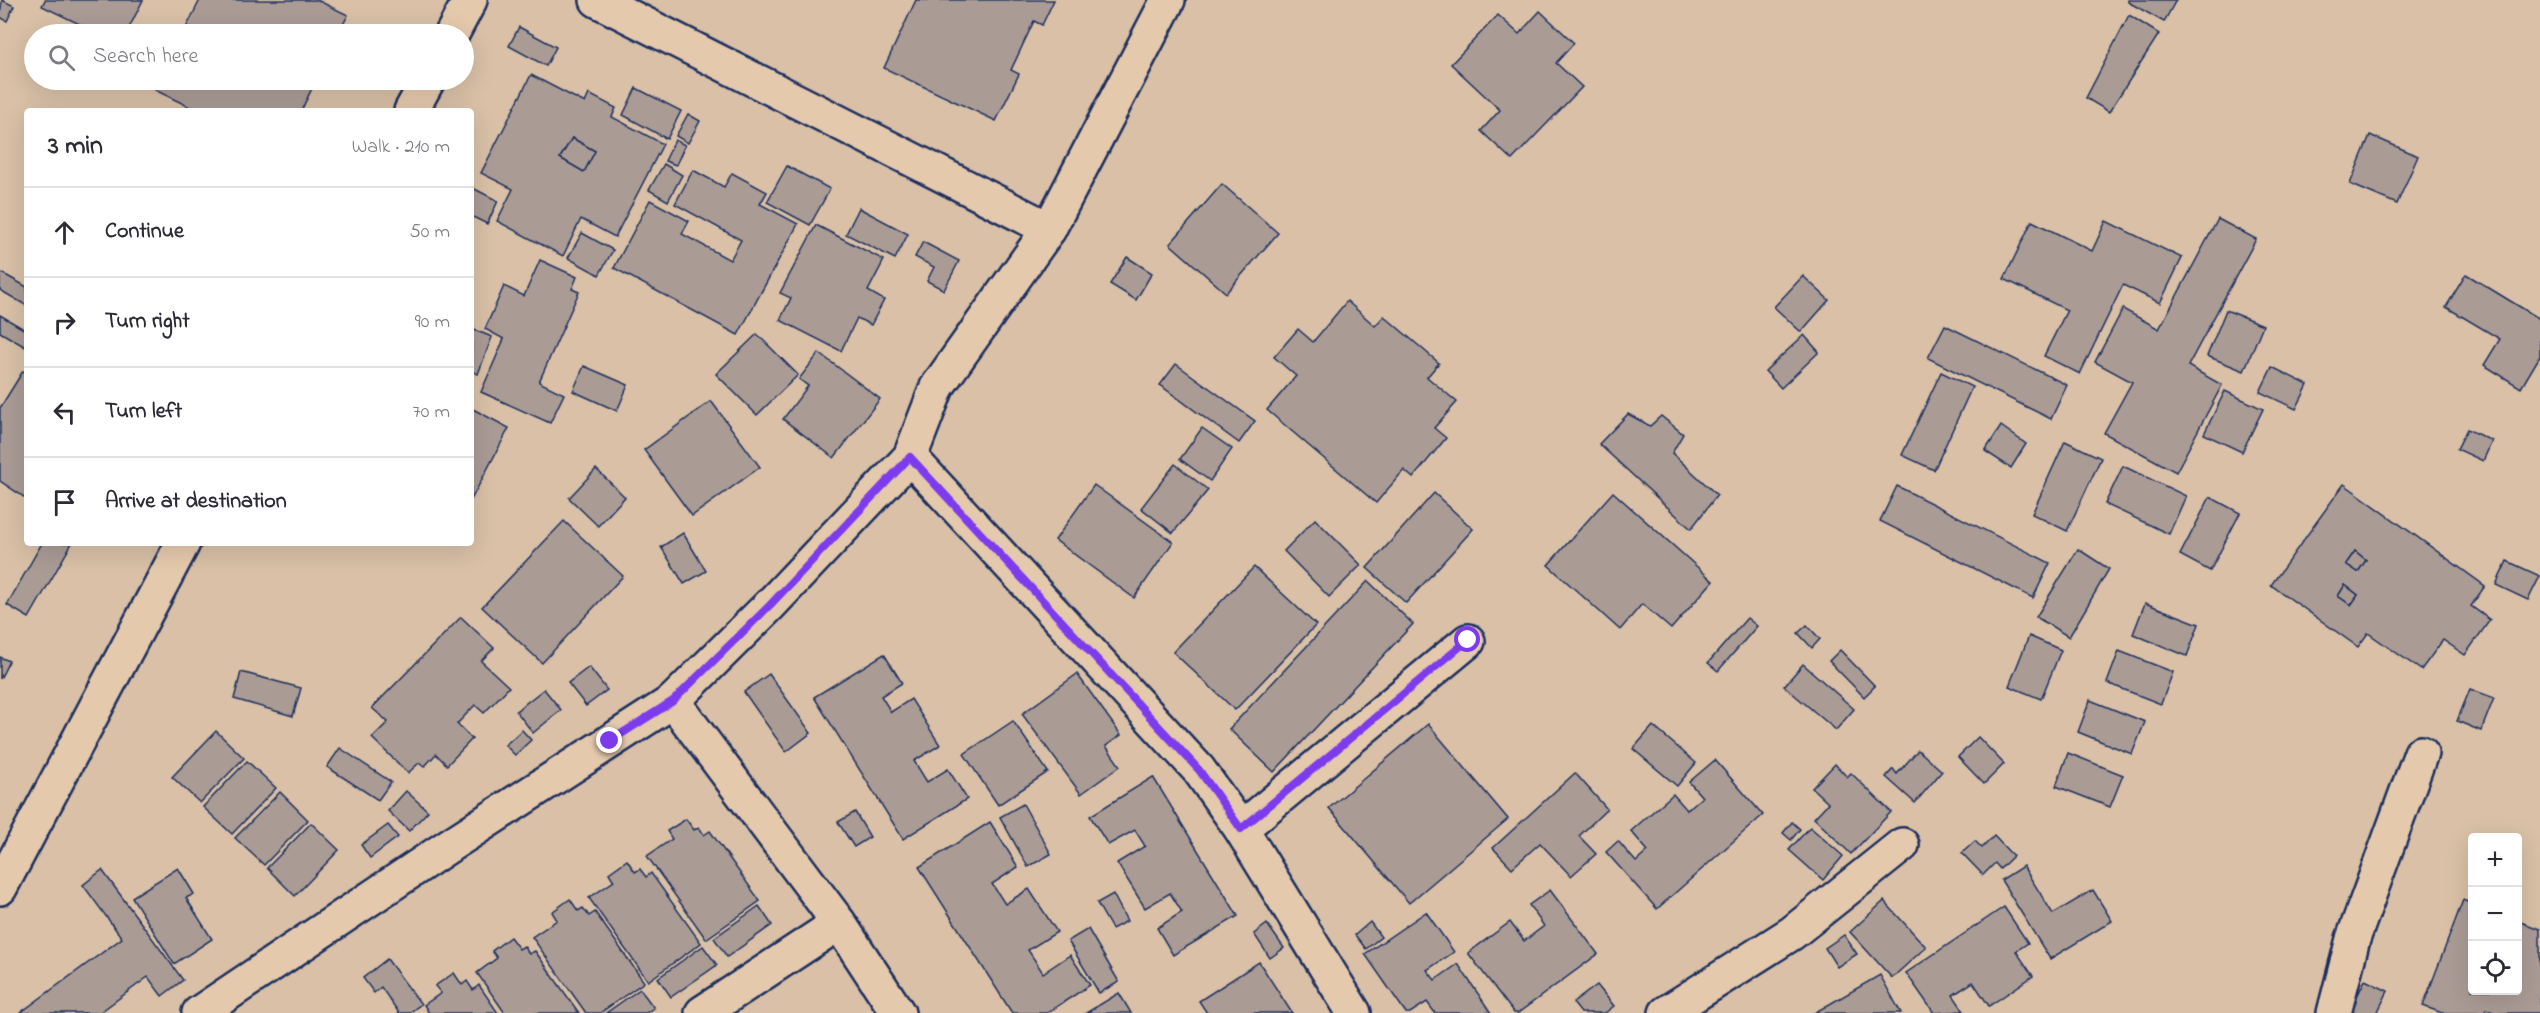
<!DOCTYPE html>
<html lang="en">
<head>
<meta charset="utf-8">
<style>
  body { margin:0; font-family:"Indie Flower",sans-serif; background:#f7f7f7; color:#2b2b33 }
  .controls { position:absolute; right:18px; bottom:18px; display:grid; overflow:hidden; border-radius:6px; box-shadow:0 6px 24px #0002 }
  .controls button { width:54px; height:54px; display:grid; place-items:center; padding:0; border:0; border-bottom:2px solid #e1e1e2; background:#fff; color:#2b2b33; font:30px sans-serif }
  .stop { position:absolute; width:18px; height:18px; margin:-14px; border:4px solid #7c3aed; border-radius:50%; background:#fff }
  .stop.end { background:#7c3aed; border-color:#fff; box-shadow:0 2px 6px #0008 }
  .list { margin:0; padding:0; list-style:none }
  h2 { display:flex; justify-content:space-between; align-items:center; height:78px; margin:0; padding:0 24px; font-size:26px }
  h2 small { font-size:20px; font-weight:400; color:#7c7c81 }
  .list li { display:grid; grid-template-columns:39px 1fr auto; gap:18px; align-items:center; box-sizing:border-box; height:90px; padding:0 24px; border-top:2px solid #e1e1e2 }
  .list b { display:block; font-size:22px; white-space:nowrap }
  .list em { font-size:20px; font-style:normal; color:#7c7c81 }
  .icon { flex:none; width:33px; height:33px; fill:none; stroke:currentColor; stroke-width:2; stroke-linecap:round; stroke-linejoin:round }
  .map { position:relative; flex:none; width:2540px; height:1013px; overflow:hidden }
  .search { position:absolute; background:#fff; box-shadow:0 6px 24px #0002; left:24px; top:24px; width:450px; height:66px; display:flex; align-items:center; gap:15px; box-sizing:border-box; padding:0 21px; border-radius:33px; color:#7c7c81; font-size:22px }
  .panel { position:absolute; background:#fff; box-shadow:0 6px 24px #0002; left:24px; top:108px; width:450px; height:438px; border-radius:6px }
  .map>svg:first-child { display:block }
  .building { fill:#aa9b95; stroke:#1b2f5e; stroke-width:1.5; fill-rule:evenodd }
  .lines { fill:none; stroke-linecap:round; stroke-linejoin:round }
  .minor-casing { stroke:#1b2f5e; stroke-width:38 }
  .minor { stroke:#e5c9ac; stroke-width:33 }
  .route { stroke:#7c3aed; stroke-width:8 }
</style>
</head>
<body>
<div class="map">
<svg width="2540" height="1013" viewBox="0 0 2540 1013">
  <rect width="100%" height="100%" fill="#d9c0a7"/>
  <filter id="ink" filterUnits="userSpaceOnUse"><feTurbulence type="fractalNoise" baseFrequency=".0167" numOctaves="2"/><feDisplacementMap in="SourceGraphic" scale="12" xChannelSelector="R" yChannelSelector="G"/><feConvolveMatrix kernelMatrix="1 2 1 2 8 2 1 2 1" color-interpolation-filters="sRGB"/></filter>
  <g filter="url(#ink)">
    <!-- building -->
    <g class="building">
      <polygon points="2,0 14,6 7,21 0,17"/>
      <polygon points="45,0 143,0 126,34 97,34 98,33 42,6"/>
      <polygon points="200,0 317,0 348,15 338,34 249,34 239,30 237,34 183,34"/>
      <polygon points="916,0 1054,0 1042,25 1034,21 1011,70 1019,74 996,121 884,68"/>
      <polygon points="2128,0 2176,0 2164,22 2128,2"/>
      <polygon points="1540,11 1574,43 1556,63 1582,87 1512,160 1481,131 1500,110 1451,64 1498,15 1519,34"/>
      <polygon points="2129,15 2159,34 2109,112 2086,98"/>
      <polygon points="519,27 556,47 546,66 509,46"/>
      <path d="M531,75l54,28 4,-9 27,14 -4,9 51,27 -48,93 -34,-18 -18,37 -66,-35 16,-32 -32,-16zM572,138l23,13 -11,21 -24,-14z"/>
      <polygon points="161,80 249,80 252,81 253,80 316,80 301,111 198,111 155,90"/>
      <polygon points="636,88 681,111 667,139 623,115"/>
      <polygon points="688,114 700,121 688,143 676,136"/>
      <polygon points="2370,135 2418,156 2397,204 2350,184"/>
      <polygon points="572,138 595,151 584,172 560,158"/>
      <polygon points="675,140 685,145 676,165 665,161"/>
      <polygon points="664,164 682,175 668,201 649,190"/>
      <polygon points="787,166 830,189 810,225 767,202"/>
      <polygon points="693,170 724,187 732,173 767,192 760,204 798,224 738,335 614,268 650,200 689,221 682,234 730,260 741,240 675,204"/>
      <polygon points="1222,184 1278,233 1226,293 1170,244"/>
      <polygon points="471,187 498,201 487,224 471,216"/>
      <polygon points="859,208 908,234 895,259 846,234"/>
      <polygon points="2218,219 2256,239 2188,366 2222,385 2176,472 2104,433 2132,382 2095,362 2123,309 2159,329"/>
      <polygon points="2032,221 2092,251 2106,221 2182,258 2160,303 2123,285 2080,374 2044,356 2067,310 2004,279"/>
      <polygon points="816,225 884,260 868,291 884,300 871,325 857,318 841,351 780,320 791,298 780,293"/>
      <polygon points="582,233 613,250 599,275 568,258"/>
      <polygon points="923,242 959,261 944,290 927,281 934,267 915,257"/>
      <polygon points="1127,257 1152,273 1136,300 1110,284"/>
      <polygon points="540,260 577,277 572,289 579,292 539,382 564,394 550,423 481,392 504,339 485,329 504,286 524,296"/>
      <polygon points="0,272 27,287 27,306 0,290"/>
      <polygon points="2466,274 2540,319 2540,356 2521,388 2484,365 2500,339 2446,307"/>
      <polygon points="1803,276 1829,300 1801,332 1774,307"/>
      <polygon points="1347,301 1375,326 1384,316 1439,363 1427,377 1457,402 1434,428 1446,438 1413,478 1404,470 1376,503 1267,410 1296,376 1274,357 1298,329 1313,342"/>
      <polygon points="2226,310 2263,325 2244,371 2207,356"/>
      <polygon points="0,315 27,331 27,348 0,332"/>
      <polygon points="1945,325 2067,385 2051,419 1928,358"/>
      <polygon points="472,329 492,337 478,374 471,371"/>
      <polygon points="757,334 798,375 757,415 716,374"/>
      <polygon points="1804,335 1819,352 1781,388 1765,371"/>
      <polygon points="819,353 880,399 834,458 783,419 808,386 799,379"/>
      <polygon points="1176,364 1255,421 1239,443 1160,385"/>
      <polygon points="584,366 628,385 617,411 573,391"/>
      <polygon points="2272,367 2308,385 2296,409 2260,392"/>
      <polygon points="23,371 27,373 27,499 0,481 0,408"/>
      <polygon points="1941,372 1972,387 1934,470 1902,455"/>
      <polygon points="2225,391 2263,409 2242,452 2204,434"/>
      <polygon points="711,401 760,467 692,516 644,450"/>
      <polygon points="471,408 509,428 471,500"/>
      <polygon points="1628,414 1650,426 1661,416 1683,434 1672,453 1717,495 1691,529 1599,444"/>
      <polygon points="2001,426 2026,444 2011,468 1985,451"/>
      <polygon points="1202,428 1232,449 1210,481 1180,459"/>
      <polygon points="2467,429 2492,441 2483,461 2457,449"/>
      <polygon points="2065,441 2101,458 2067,531 2032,514"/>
      <polygon points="1175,464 1208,490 1173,533 1141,508"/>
      <polygon points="2123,466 2186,496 2169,534 2105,504"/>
      <polygon points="596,469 625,497 598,526 569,498"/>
      <path d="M2344,484l141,102 -14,20 19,14 -25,35 -22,-15 -22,30 -53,-37 -10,14 -87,-62zM2355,551l11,9 -8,12 -12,-8zM2345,585l13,10 -7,10 -13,-9z"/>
      <polygon points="1094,485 1173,542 1134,598 1055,540"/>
      <polygon points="1897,486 2050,563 2033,598 1880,521"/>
      <polygon points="1613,492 1713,581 1671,629 1642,604 1620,630 1548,565"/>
      <polygon points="1434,493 1473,529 1406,603 1367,568"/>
      <polygon points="2210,497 2240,513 2210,571 2180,555"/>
      <polygon points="1315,519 1361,565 1329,597 1284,551"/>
      <polygon points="564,521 623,576 542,663 482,607"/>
      <polygon points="683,533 706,571 684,584 661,547"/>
      <polygon points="42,543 72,543 29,618 7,605"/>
      <polygon points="2078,549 2109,569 2069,637 2036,617"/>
      <polygon points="2355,551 2366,560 2358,572 2346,564"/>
      <polygon points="2507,561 2540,576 2528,600 2496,585"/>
      <polygon points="1254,567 1316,625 1235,710 1173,652"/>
      <polygon points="1368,581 1413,624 1274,772 1229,729"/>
      <polygon points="2345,585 2358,595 2351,605 2338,596"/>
      <polygon points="2145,603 2199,624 2187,656 2133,634"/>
      <polygon points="461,617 494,648 481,661 509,687 484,713 475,705 457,724 472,739 447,765 436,754 424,767 419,763 408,773 372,738 388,722 372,708"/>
      <polygon points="1747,618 1757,626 1718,671 1708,663"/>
      <polygon points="1807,625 1820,639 1812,648 1798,633"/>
      <polygon points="2029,636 2061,650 2041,699 2009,686"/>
      <polygon points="1840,650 1875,686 1864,697 1829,661"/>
      <polygon points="2119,651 2173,672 2161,704 2107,683"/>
      <polygon points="884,654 902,683 881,696 891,712 911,699 940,745 914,761 927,782 948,769 967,799 903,839 814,697"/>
      <polygon points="0,657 9,661 0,679"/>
      <polygon points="1803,664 1854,709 1836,730 1784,686"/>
      <polygon points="589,667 607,690 586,706 568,683"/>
      <polygon points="241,672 301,688 293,716 234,699"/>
      <polygon points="769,674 811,733 786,752 744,692"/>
      <polygon points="1077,674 1121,735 1106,746 1120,766 1081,794 1022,714"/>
      <polygon points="544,689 561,710 533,733 516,711"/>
      <polygon points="2470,689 2494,698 2481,731 2457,721"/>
      <polygon points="2090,700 2145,722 2132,754 2078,732"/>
      <polygon points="1013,721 1048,772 998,805 964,754"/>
      <polygon points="1428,724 1508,819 1409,903 1329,808"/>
      <polygon points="1653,726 1696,763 1677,786 1633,749"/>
      <polygon points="522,730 531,740 515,755 505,745"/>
      <polygon points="216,731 244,758 200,803 172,777"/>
      <polygon points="1978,737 2004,764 1984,784 1958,757"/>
      <polygon points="340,748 391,782 378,800 327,767"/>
      <polygon points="1918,750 1942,771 1915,803 1886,777 1893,769 1897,774"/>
      <polygon points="2068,753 2123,775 2110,807 2056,786"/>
      <polygon points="1715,760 1763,815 1657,909 1606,852 1618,841 1636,862 1648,851 1631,831 1673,794 1687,810 1702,797 1689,782"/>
      <polygon points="247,761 276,788 232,834 203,807"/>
      <polygon points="1835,764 1847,777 1851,773 1891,812 1851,854 1814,818 1828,803 1812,788"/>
      <polygon points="1575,773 1607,809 1579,836 1596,854 1571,876 1540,843 1512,868 1493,848"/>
      <polygon points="1153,777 1238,916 1173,955 1157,928 1182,912 1170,893 1145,908 1117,863 1145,846 1135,830 1108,845 1090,816"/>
      <polygon points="406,791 428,811 409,831 388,811"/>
      <polygon points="280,792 308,820 264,865 235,838"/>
      <polygon points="1023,804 1051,854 1028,867 1000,817"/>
      <polygon points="855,812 870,837 854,847 838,822"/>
      <polygon points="686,819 694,830 699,827 704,835 710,831 760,901 706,939 647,856 672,839 667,831"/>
      <polygon points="990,822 1018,867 992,884 1005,904 1029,889 1057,932 1028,950 1043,973 1070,955 1090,985 1047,1013 1012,1013 919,867"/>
      <polygon points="1792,822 1800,829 1791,840 1783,833"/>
      <polygon points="311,823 339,850 295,896 267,868"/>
      <polygon points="388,825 398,837 370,858 361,845"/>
      <polygon points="1810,827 1843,856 1823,880 1789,850"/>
      <polygon points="1994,836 2013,856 2000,869 1995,863 1983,875 1962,853 1975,841 1982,848"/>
      <polygon points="627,860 635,872 640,869 646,877 651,873 701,943 648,981 589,898 614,881 609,873"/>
      <polygon points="2023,866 2053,914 2093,890 2112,921 2050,959 2001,880"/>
      <polygon points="178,868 194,894 186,898 212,939 174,964 132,897"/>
      <polygon points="102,870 183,980 162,996 148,977 99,1013 20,1013 122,938 83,885"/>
      <polygon points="1550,890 1598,954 1518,1013 1514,1013 1468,953 1510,922 1524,941 1544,926 1529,905"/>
      <polygon points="1113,894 1127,921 1112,929 1097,903"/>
      <polygon points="570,899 578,911 583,908 589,916 595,912 644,982 600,1013 586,1013 532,937 557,920 552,912"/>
      <polygon points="2463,900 2472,904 2472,990 2518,990 2518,921 2540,929 2540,1013 2496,1013 2486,1009 2484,1013 2442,1013 2423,1006"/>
      <polygon points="1884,901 1926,947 1892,978 1850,932"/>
      <polygon points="759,906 772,925 727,957 714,938"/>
      <polygon points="2004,907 2028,943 2016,951 2033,976 1989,1006 1973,982 1953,995 1964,1011 1934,1013 1906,973"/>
      <polygon points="1426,912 1454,952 1427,970 1435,980 1458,964 1491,1013 1435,1013 1427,1002 1410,1013 1406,1013 1365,954"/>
      <polygon points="1370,922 1381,937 1366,949 1355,935"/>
      <polygon points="1267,924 1284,948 1270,958 1254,934"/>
      <polygon points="1088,929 1119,982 1099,993 1068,941"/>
      <polygon points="1844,935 1857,954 1837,967 1825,948"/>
      <polygon points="510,937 519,949 524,946 529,954 535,951 579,1013 505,1013 477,973 497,958 492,951"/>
      <polygon points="703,946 717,965 671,997 658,978"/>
      <polygon points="387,959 421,1004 409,1013 399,1013 381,987 374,993 363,978"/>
      <polygon points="1259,962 1292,1013 1207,1013 1199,1001"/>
      <polygon points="454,973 462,985 467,981 473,990 479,985 498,1013 429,1013 424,1005 441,993 435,986"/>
      <polygon points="1880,975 1901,1013 1814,1013"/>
      <polygon points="2365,980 2388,991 2377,1013 2349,1013"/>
      <polygon points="1597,985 1614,1006 1605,1013 1581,1013 1573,1003"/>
      <polygon points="640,989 654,1008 646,1013 606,1013"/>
      <polygon points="1119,993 1131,1013 1086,1013"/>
    </g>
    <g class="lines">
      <!-- minor casing -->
      <g class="minor-casing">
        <g id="minor">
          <polyline points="597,0 1049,229"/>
          <polyline points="452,34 470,0"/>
          <polyline points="411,111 428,80"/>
          <polyline points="910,457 1199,770 1241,829 1354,1013"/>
          <polyline points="673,701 839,923 898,1013"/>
          <polyline points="1241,829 1468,641"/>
          <polyline points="0,888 183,543"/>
          <polyline points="199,1013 450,845 673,701 770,605 910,457 937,387 1049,229 1168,0"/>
          <polyline points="702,1013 839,923"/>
          <polyline points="1666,1013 1792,933 1902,845"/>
          <polyline points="2334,1013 2353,939 2421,753"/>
        </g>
      </g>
      <!-- minor -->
      <use href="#minor" class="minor"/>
    </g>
  </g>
  <g class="lines" filter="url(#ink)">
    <!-- route -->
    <polyline class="route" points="610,741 673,701 770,605 910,457 1199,770 1241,829 1468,640"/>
  </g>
</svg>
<div class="controls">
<button>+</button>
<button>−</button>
<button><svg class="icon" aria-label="locate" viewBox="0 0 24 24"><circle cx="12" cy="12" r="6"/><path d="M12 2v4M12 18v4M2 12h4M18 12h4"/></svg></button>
</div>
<div class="stop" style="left:1468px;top:640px"></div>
<div class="stop end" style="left:610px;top:741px"></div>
<div class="search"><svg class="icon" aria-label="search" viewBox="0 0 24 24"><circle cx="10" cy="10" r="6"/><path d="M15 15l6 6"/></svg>Search here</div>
<section class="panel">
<h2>3 min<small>Walk · 210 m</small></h2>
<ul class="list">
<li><svg class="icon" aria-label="ahead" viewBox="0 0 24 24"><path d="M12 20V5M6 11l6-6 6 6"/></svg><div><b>Continue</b></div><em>50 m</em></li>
<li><svg class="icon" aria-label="right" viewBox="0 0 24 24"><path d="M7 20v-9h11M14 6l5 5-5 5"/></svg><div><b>Turn right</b></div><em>90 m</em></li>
<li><svg class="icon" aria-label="left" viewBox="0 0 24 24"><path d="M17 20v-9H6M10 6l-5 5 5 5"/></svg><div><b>Turn left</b></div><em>70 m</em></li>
<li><svg class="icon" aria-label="arrive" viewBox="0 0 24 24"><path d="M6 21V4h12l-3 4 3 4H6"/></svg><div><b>Arrive at destination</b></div></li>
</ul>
</section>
</div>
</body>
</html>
